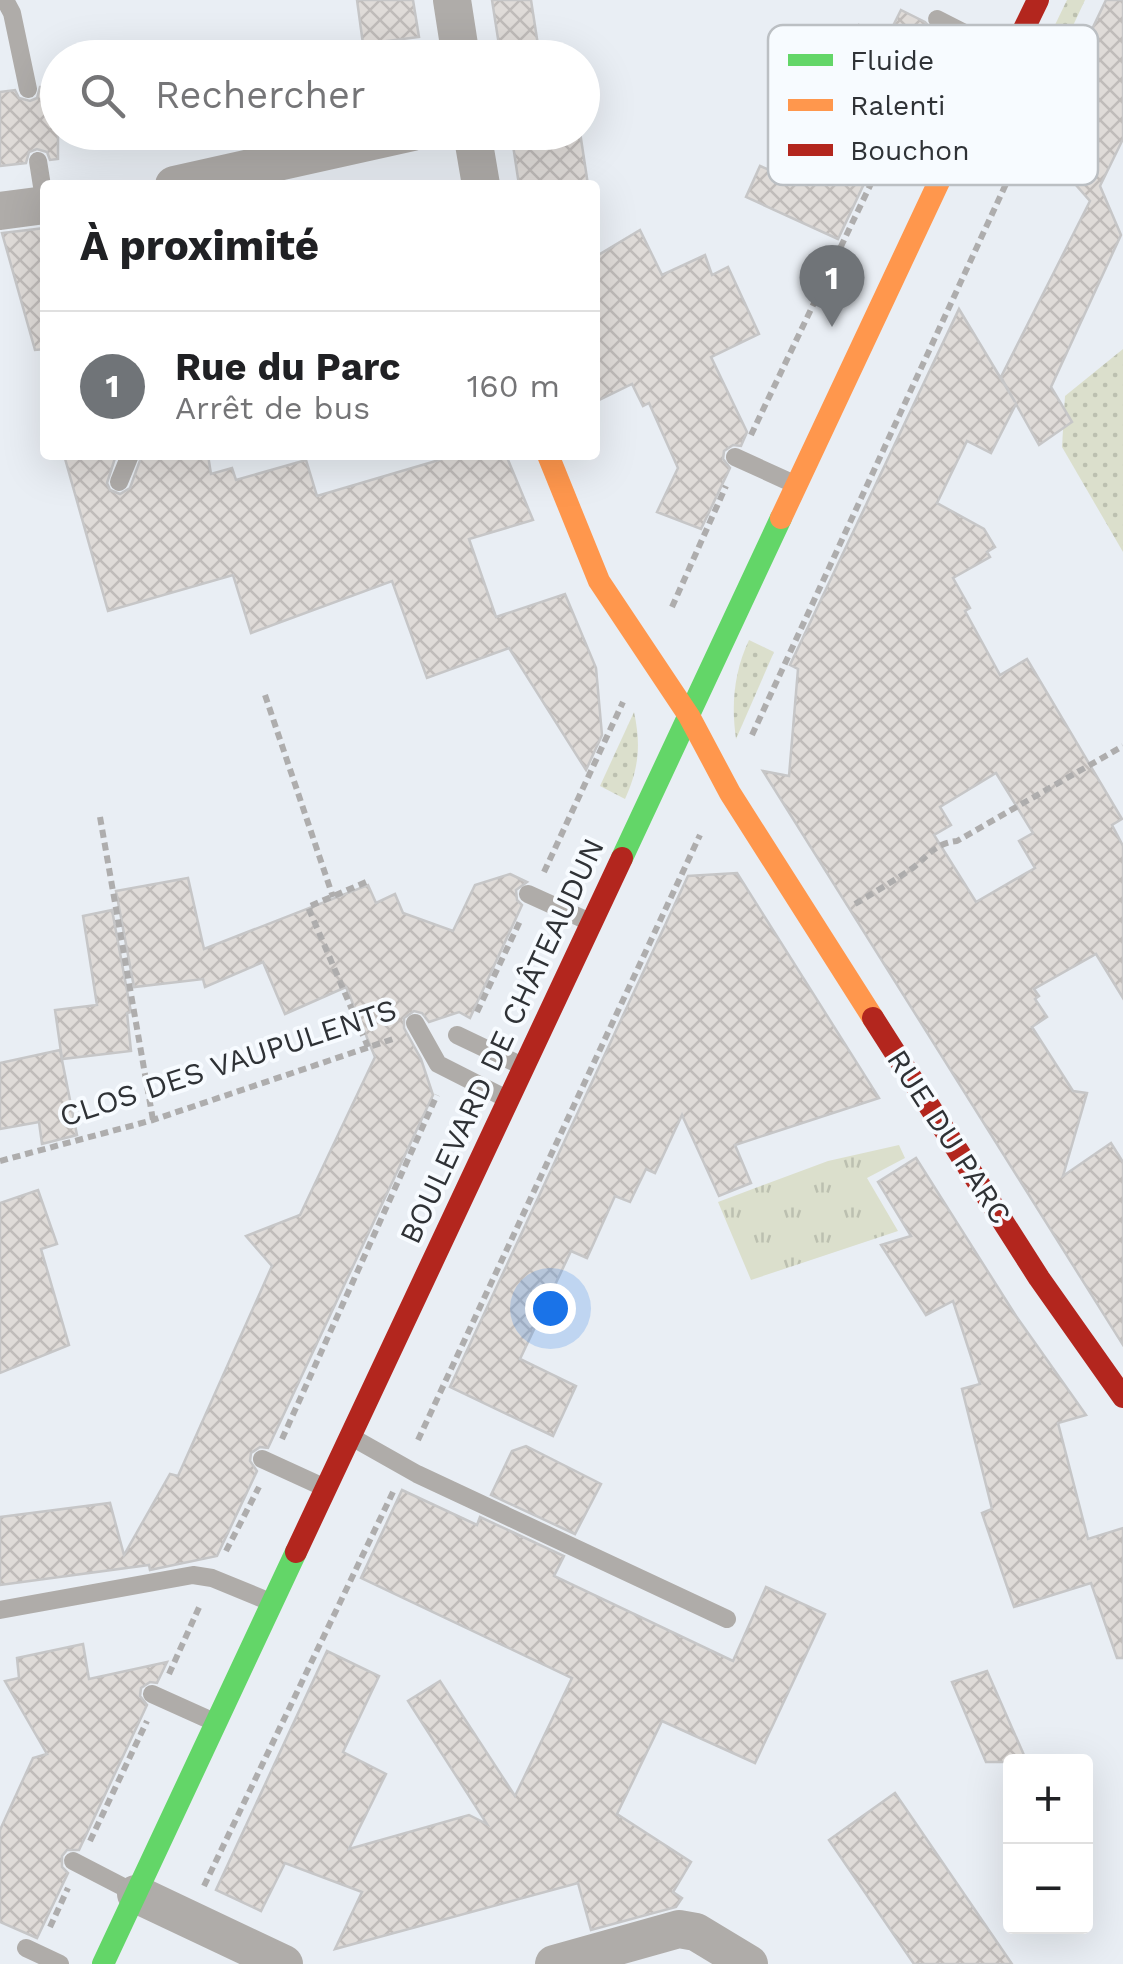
<!DOCTYPE html>
<html lang="fr">
<head>
<meta charset="utf-8">
<style>
  body { margin:0; font-family:"Work Sans",sans-serif; background:#f6f6f6; color:#202124 }
  .controls { position:absolute; right:30px; bottom:30px; display:grid; overflow:hidden; border-radius:10px; box-shadow:0 10px 40px #0002 }
  .controls button { width:90px; height:90px; display:grid; place-items:center; padding:0; border:0; border-bottom:2px solid #e0e0e0; background:#fff; color:#202124; font:50px sans-serif }
  .you { position:absolute; left:550px; top:1308px; width:35px; height:35px; margin:-25px; border:8px solid #fff; border-radius:50%; background:#1a73e8; box-shadow:0 0 0 15px #1a73e833 }
  .badge { display:grid; place-items:center; width:65px; height:65px; border-radius:50%; background:#707478; color:#fff; font-size:32px; font-weight:700 }
  .pin { position:absolute; translate:-50% -82px; filter:drop-shadow(0 2px 5px #0008) }
  .pin::after { content:''; position:absolute; top:52px; width:35px; height:30px; background:inherit; clip-path:polygon(0 0,100% 0,50% 100%) }
  .list { margin:0; padding:0; list-style:none }
  h2 { display:flex; justify-content:space-between; align-items:center; height:130px; margin:0; padding:0 40px; font-size:42px }
  h2 small { font-size:32px; font-weight:400; color:#757577 }
  .list li { display:grid; grid-template-columns:65px 1fr auto; gap:30px; align-items:center; box-sizing:border-box; height:150px; padding:0 40px; border-top:2px solid #e0e0e0 }
  .list b { display:block; font-size:38px; white-space:nowrap }
  .list p { margin:0; font-size:32px; white-space:nowrap; color:#757577 }
  .list em { font-size:32px; font-style:normal; color:#757577 }
  .icon { flex:none; width:55px; height:55px; fill:none; stroke:currentColor; stroke-width:2; stroke-linecap:round; stroke-linejoin:round }
  .map { position:relative; flex:none; width:1123px; height:1964px; overflow:hidden }
  .search { position:absolute; background:#fff; box-shadow:0 10px 40px #0002; left:40px; top:40px; width:560px; height:110px; display:flex; align-items:center; gap:25px; box-sizing:border-box; padding:0 35px; border-radius:55px; color:#757577; font-size:38px }
  .panel { position:absolute; background:#fff; box-shadow:0 10px 40px #0002; left:40px; top:180px; width:560px; height:280px; border-radius:10px }
  .map>svg:first-child { display:block }
  .grass { fill:url(#grass-tufts) }
  .garden { fill:url(#garden-dots) }
  .building { fill:url(#building-cross-hatch); stroke:#c6c6c7; stroke-width:2.5; fill-rule:evenodd }
  .lines { fill:none; stroke-linecap:round; stroke-linejoin:round }
  .path { stroke:#aeadad; stroke-width:6; stroke-dasharray:8 5; stroke-linecap:butt }
  .lane { stroke:#afaca9; stroke-width:18 }
  .street { stroke:#afaca9; stroke-width:38 }
  .fast { stroke:#63d668; stroke-width:22 }
  .slow { stroke:#ff974d; stroke-width:22 }
  .jam { stroke:#b3261e; stroke-width:22 }
  .labels { text-anchor:middle; stroke-width:8; stroke-linejoin:round; paint-order:stroke }
  .street-label { font-size:30px; fill:#2f3236; stroke:#f7fbff }
  .key { fill:#f7fbff; stroke:#bbbfc3; stroke-width:2.5 }
  .key-label { font-size:28px; fill:#2f3236 }
</style>
</head>
<body>
<div class="map">
<svg width="1123" height="1964" viewBox="0 0 1123 1964">
  <defs>
    <pattern id="grass-tufts" width="24" height="20" patternUnits="userSpaceOnUse" patternTransform="scale(2.5)"><rect width="24" height="20" fill="#dbdfcc"/><path d="M3 7l-1-3M5 7V3M7 7l1-3M15 17l-1-3M17 17v-4M19 17l1-3" fill="none" stroke="#bcc0b0"/></pattern>
    <pattern id="garden-dots" width="8" height="8" patternUnits="userSpaceOnUse" patternTransform="scale(2.5)"><rect width="8" height="8" fill="#dbdfcc"/><path d="M2 2h.1M6 6h.1" fill="none" stroke="#bcc0b0" stroke-width="1.8" stroke-linecap="round"/></pattern>
    <pattern id="building-cross-hatch" width="8" height="8" patternUnits="userSpaceOnUse" patternTransform="scale(2.5)"><rect width="8" height="8" fill="#dfdbd8"/><path d="M0 0l8 8M0 8l8-8" fill="none" stroke="#c0bcba"/></pattern>
  </defs>
  <rect width="100%" height="100%" fill="#e9eef4"/>
  <!-- grass -->
  <polygon class="grass" points="899,1145 905,1158 867,1178 898,1231 751,1280 718,1202 828,1161"/>
  <!-- garden -->
  <g class="garden">
    <polygon points="1067,0 1085,0 1040,96 1025,87"/>
    <polygon points="1123,349 1123,552 1062,447 1065,396"/>
    <path d="M749,640l25,12 -38,87c-5,-35 -2,-67 13,-99z"/>
    <path d="M634,712c7,33 5,56 -9,87l-25,-13z"/>
  </g>
  <!-- building -->
  <g class="building">
    <polygon points="357,0 413,0 419,37 363,44"/>
    <polygon points="492,0 531,0 540,58 501,58"/>
    <path d="M1106,0h17v139l-23,47 21,49 -70,152 21,35 -33,23 -23,-41 -25,49 -24,-12 -30,62 47,26 11,18 -8,5 3,5 -37,21 17,30 -5,3 35,64 27,-16 95,160 -10,6 11,21v152l-27,-44 -62,35 5,7 -4,3 12,18 -15,10 41,64 14,2 -24,83 48,-33 12,19v183l-360,-574 26,5 9,-107 -8,-4 169,-356 56,93 -14,-25 89,-176 -52,-59zM996,773l37,60 -14,8 16,27 -59,34 -42,-67 17,-10 -11,-18z"/>
    <polygon points="901,10 925,22 935,32 889,131 878,129 869,135 869,147 878,154 838,239 746,197 760,166 774,172 838,36 849,44 859,25 885,42"/>
    <polygon points="40,87 46,87 47,95 58,94 58,159 50,160 47,152 37,149 29,152 26,163 0,166 0,92 15,90 19,98 30,101 37,98"/>
    <polygon points="511,132 580,132 588,185 519,185"/>
    <polygon points="45,228 45,349 35,350 2,233"/>
    <polygon points="640,230 662,275 705,255 712,275 728,267 759,334 711,357 747,432 741,446 733,445 724,451 723,459 730,468 701,529 657,512 678,468 649,403 643,406 632,384 595,402 595,257"/>
    <polygon points="64,455 116,455 107,483 110,490 120,494 130,488 142,455 208,455 211,474 232,468 236,480 306,460 317,496 456,455 506,455 533,520 469,539 496,617 565,594 596,668 602,735 586,770 509,648 427,678 392,581 251,633 233,575 108,611"/>
    <polygon points="737,873 879,1098 735,1145 751,1183 719,1196 682,1115 655,1173 646,1169 630,1202 615,1196 587,1258 571,1251 520,1359 576,1386 553,1436 450,1387 688,876"/>
    <polygon points="510,874 527,882 516,890 517,900 522,905 470,1018 459,1012 429,1022 422,1013 414,1011 404,1018 404,1028 421,1059 433,1095 268,1448 260,1447 251,1453 250,1461 257,1471 217,1556 150,1570 149,1565 0,1585 0,1517 110,1503 124,1555 170,1474 178,1476 272,1266 246,1236 300,1215 375,1057 346,987 285,1014 263,962 205,987 203,979 134,987 116,891 188,878 204,949 368,885 376,903 395,894 403,913 453,931 475,885"/>
    <polygon points="112,910 131,1012 127,1013 131,1051 62,1059 55,1010 97,1005 83,916"/>
    <polygon points="60,1050 77,1135 42,1144 39,1122 0,1129 0,1063"/>
    <polygon points="916,1158 1016,1316 1086,1415 1058,1423 1088,1539 1123,1528 1123,1658 1117,1658 1091,1583 1014,1607 982,1513 992,1509 962,1389 980,1384 953,1301 926,1315 881,1245 911,1236 878,1182"/>
    <polygon points="38,1190 57,1244 41,1249 69,1345 0,1373 0,1203"/>
    <polygon points="526,1446 601,1484 575,1534 491,1495 512,1451"/>
    <polygon points="402,1490 477,1525 480,1517 564,1556 554,1576 733,1661 766,1587 825,1614 755,1763 662,1721 617,1814 691,1862 673,1892 682,1898 676,1907 591,1930 578,1883 335,1949 362,1892 285,1863 261,1911 216,1890 327,1651 379,1676 343,1752 386,1774 349,1849 469,1815 487,1824 408,1701 440,1681 515,1796 572,1678 361,1578"/>
    <polygon points="83,1644 89,1679 167,1662 157,1683 150,1682 141,1688 140,1696 147,1705 79,1850 67,1850 62,1856 62,1867 68,1873 37,1938 0,1922 0,1830 33,1758 47,1754 5,1681 19,1678 17,1658"/>
    <polygon points="987,1671 1027,1762 986,1762 952,1682"/>
    <polygon points="895,1793 1012,1964 914,1964 829,1840"/>
  </g>
  <g class="lines">
    <!-- path -->
    <g class="path">
      <polyline points="902,119 935,49"/>
      <polyline points="751,435 877,171"/>
      <polyline points="672,607 726,486"/>
      <polyline points="265,695 333,897"/>
      <polyline points="752,735 1046,97"/>
      <polyline points="100,817 153,1120"/>
      <polyline points="544,872 623,702"/>
      <polyline points="366,882 308,907 368,1047"/>
      <path d="M855,904c18,-11 37,-22 55,-34 17,-12 24,-27 47,-29l166,-95"/>
      <polyline points="477,1012 521,919"/>
      <polyline points="0,1161 153,1120 393,1039"/>
      <polyline points="282,1439 437,1095"/>
      <polyline points="418,1440 700,835"/>
      <polyline points="226,1551 259,1487"/>
      <polyline points="169,1674 201,1603"/>
      <polyline points="90,1841 147,1721"/>
      <polyline points="204,1886 393,1492"/>
      <polyline points="50,1927 68,1888"/>
    </g>
    <!-- lane -->
    <g class="lane">
      <polyline points="5,0 12,13 28,89"/>
      <polyline points="937,19 992,47"/>
      <polyline points="880,141 939,168"/>
      <polyline points="38,161 45,205"/>
      <polyline points="735,457 792,483"/>
      <polyline points="119,482 130,455"/>
      <polyline points="528,894 590,922"/>
      <polyline points="415,1023 438,1064 507,1099"/>
      <polyline points="457,1035 518,1064"/>
      <polyline points="355,1439 417,1474 727,1619"/>
      <polyline points="262,1459 321,1486"/>
      <polyline points="0,1610 193,1575 212,1578 268,1601"/>
      <polyline points="152,1694 212,1721"/>
      <polyline points="73,1861 131,1891"/>
      <polyline points="26,1948 60,1964"/>
    </g>
    <!-- street -->
    <g class="street">
      <polyline points="452,0 461,58"/>
      <polyline points="472,132 481,185"/>
      <polyline points="174,185 413,132"/>
      <polyline points="0,211 45,205"/>
      <polyline points="136,1894 284,1964"/>
      <polyline points="554,1964 679,1929 696,1932 749,1964"/>
    </g>
    <!-- fast -->
    <g class="fast">
      <polyline points="622,858 781,518"/>
      <polyline points="103,1964 296,1552"/>
    </g>
    <!-- slow -->
    <g class="slow">
      <polyline points="548,455 599,581 689,716 730,793 873,1018"/>
      <polyline points="781,518 944,171 971,122"/>
    </g>
    <!-- jam -->
    <g class="jam">
      <polyline points="971,122 1006,66 1038,0"/>
      <polyline points="873,1018 1039,1278 1123,1397"/>
      <polyline points="296,1552 622,858"/>
    </g>
  </g>
  <g class="labels">
    <!-- street labels -->
    <g class="street-label">
      <text transform="translate(502 1041) rotate(-65)" y="10">BOULEVARD DE CHÂTEAUDUN</text>
      <text transform="translate(228 1063) rotate(-18)" y="10">CLOS DES VAUPULENTS</text>
      <text transform="translate(949 1137) rotate(57)" y="10">RUE DU PARC</text>
    </g>
  </g>
  <!-- legend -->
  <rect x="768" y="25" width="330" height="160" rx="15" class="key"/>
  <rect x="788" y="54" width="45" height="12" fill="#63d668"/>
  <rect x="788" y="99" width="45" height="12" fill="#ff974d"/>
  <rect x="788" y="144" width="45" height="12" fill="#b3261e"/>
  <g class="key-label">
    <text x="850" y="70">Fluide</text>
    <text x="850" y="115">Ralenti</text>
    <text x="850" y="160">Bouchon</text>
  </g>
</svg>
<div class="controls">
<button>+</button>
<button>−</button>
</div>
<div class="you"></div>
<div class="pin badge" style="left:832px;top:327px">1</div>
<div class="search"><svg class="icon" aria-label="search" viewBox="0 0 24 24"><circle cx="10" cy="10" r="6"/><path d="M15 15l6 6"/></svg>Rechercher</div>
<section class="panel">
<h2>À proximité<small></small></h2>
<ul class="list">
<li><span class="badge">1</span><div><b>Rue du Parc</b><p>Arrêt de bus</p></div><em>160 m</em></li>
</ul>
</section>
</div>
</body>
</html>
